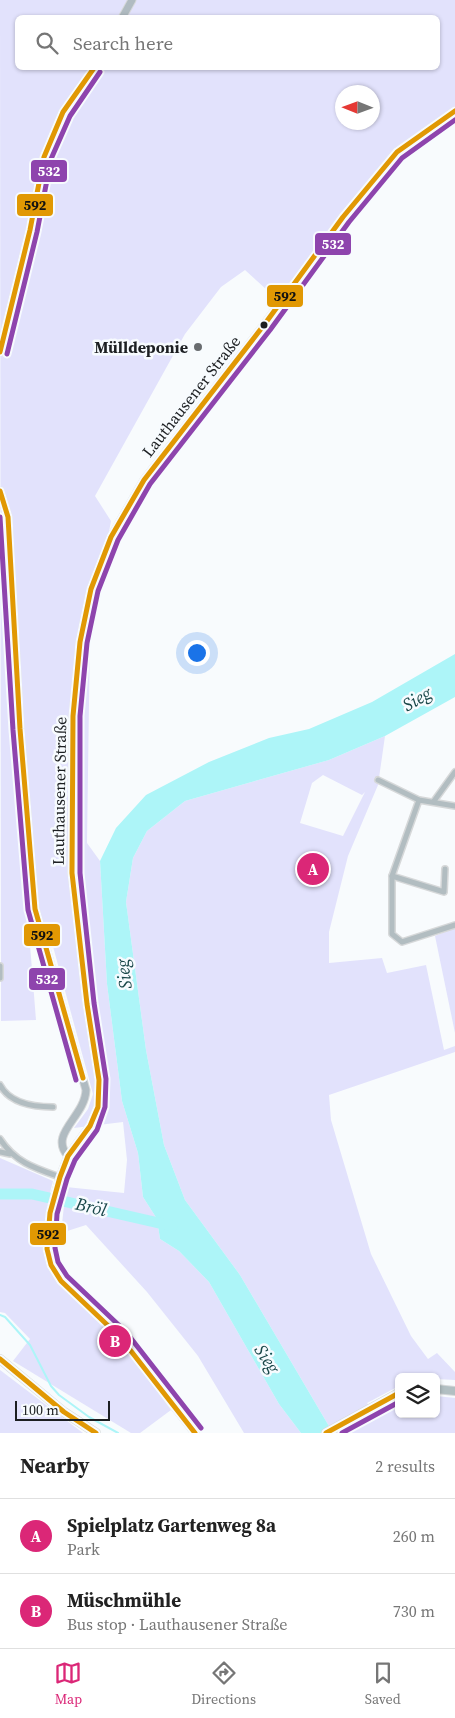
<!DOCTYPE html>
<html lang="en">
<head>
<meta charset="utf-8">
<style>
  body { margin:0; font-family:"Source Serif 4",serif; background:#f2f2f2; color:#222 }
  .controls { position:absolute; right:15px; bottom:15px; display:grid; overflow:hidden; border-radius:8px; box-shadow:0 1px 4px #0004 }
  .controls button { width:45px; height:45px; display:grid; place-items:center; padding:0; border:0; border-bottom:1px solid #e0e0e0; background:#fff; color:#222; font:25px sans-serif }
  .compass { position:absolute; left:335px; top:85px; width:45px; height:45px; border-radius:50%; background:#fff; box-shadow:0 1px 4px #0004; rotate:271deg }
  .scale { position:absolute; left:15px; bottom:12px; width:95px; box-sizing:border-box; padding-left:5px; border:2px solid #1c1f22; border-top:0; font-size:14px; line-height:18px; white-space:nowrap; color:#1c1f22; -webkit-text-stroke:4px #f7fbfe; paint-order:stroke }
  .you { position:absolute; left:196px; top:652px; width:18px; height:18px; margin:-12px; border:4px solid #fff; border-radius:50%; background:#1a73e8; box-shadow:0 0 0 8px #1a73e833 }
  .badge { display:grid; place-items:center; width:32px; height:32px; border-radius:50%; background:#db2777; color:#fff; font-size:16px; font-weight:700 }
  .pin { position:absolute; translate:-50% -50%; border:2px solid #fff; box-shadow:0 1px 5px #0006 }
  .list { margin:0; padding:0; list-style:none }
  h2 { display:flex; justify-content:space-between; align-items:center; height:65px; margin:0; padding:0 20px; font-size:21px }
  h2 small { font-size:16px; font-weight:400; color:#767676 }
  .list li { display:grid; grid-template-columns:32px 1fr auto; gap:15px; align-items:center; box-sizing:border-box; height:75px; padding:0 20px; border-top:1px solid #e0e0e0 }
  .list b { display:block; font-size:19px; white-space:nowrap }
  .list p { margin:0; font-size:16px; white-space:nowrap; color:#767676 }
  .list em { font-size:16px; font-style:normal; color:#767676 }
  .icon { flex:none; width:28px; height:28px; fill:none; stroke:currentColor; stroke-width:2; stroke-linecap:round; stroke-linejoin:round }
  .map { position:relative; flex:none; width:455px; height:1433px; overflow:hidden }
  .search { position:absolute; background:#fff; box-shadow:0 1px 4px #0004; left:15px; right:15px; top:15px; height:55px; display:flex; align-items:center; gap:12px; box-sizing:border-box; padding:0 18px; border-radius:8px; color:#767676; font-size:19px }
  .sheet { height:215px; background:#fff }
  nav { display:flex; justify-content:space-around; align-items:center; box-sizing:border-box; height:70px; border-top:1px solid #e0e0e0; background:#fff; font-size:14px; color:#767676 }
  nav a { display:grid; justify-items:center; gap:2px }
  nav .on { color:#db2777 }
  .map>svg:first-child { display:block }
  .green { fill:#e2e2fc; fill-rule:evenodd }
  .water { fill:#adf5f8 }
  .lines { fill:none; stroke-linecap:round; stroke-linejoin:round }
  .stream { stroke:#adf5f8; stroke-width:2 }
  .river { stroke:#adf5f8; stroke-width:11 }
  .street-casing { stroke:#d6d8d9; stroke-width:8 }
  .secondary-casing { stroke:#d6d8d9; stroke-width:9 }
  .primary-casing { stroke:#d6d8d9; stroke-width:10 }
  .street { stroke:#b2bdc1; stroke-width:5 }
  .secondary { stroke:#b0bbc1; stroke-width:7 }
  .primary { stroke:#b2bfc2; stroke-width:8 }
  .bus-1-casing { stroke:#f7fbfe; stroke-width:9 }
  .bus-2-casing { stroke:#f7fbfe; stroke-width:9 }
  .bus-1 { stroke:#e19803; stroke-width:5 }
  .bus-2 { stroke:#8e44ad; stroke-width:5 }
  .bus-dot { fill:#1c1f22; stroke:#f7fbfe; stroke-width:2 }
  .poi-dot { fill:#696c6f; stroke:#f7fbfe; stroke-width:2 }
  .labels { text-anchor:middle; stroke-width:5; stroke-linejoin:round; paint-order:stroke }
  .poi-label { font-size:16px; font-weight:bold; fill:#1c1f22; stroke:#f7fbfe; text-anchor:end }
  .street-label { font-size:16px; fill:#1c1f22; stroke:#f7fbfe }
  .water-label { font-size:18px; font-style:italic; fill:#194749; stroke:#f7fbfe }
  .line-badge { stroke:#f7fbfe; stroke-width:2 }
  .badge-label { font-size:14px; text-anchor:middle; font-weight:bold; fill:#fff }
  .pale-badge-label { font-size:14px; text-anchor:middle; font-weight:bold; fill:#111 }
</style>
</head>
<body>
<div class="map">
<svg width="455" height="1433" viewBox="0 0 455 1433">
  <rect width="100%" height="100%" fill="#f8fbfd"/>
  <!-- green -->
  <g class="green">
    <path d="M0,0h455v108l-58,44 -120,147 -32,-29 -24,17 -36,47 -90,162 16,25 -21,113 -3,209 13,18 7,123 15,117 16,52 5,44 14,22 3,20 19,12 30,31 70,122 22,29h-57l-46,-77 -51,-64 -61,-67 -25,8 5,-46 58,6 3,-33 -4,-38 -49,6 14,-19 5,-15 -45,-166 -19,4 7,88 -35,1zM18,18h420v50h-420zM342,92h30v30h-30z"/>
    <path d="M385,736l-7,49 -30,71 -19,76v31l53,-5 5,15 39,-8 18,85 11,-4v6l-126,43 2,25 40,134 40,82 17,23 9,-6 18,19v8l-19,-1v-2h-37v9l-32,17 7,9 25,-12v14h37v-18l19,2v35h-122l-93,-158 -55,-75 -21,-55 -18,-95 -20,-148 7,-44 14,-27 38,-30 144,-41zM323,775l39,20 3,-3 -22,44 -43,-13 12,-40z"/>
    <polygon points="455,928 455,1033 435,936"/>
    <path d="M0,1158l53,23c-26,99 11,100 69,164 18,20 33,43 49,65l-31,23h-9l-118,-72 17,-22 -25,-26 -5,-1z"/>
    <polygon points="0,1370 83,1433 0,1433"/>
  </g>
  <!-- water -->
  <polygon class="water" points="455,654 455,697 385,736 329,760 185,801 147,831 133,858 126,902 146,1050 164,1145 185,1200 240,1275 333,1433 301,1433 279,1404 209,1282 179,1251 160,1239 157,1219 143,1197 138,1153 122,1101 107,984 100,861 116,828 146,795 209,762 269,738 309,729 372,702"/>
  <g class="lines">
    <!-- stream -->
    <polyline class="stream" points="0,1315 5,1317 30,1345 51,1386 59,1395 89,1417 118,1433"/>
    <!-- river -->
    <polyline class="river" points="0,1194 32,1194 172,1226"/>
    <!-- street casing -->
    <g class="street-casing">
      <g id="street">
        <polyline points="378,780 419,800 455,806"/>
        <polyline points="419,800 392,876 392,934 402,942 455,925"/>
        <polyline points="434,801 455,772"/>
        <polyline points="392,876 444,892 445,869"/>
        <polyline points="0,966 0,978"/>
        <path d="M0,1085c10,19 34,22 53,22"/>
        <path d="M0,1139c15,23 34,29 60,38"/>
        <polyline points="0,1152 10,1154"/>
      </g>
    </g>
    <!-- secondary casing -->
    <g class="secondary-casing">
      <g id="secondary">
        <polyline points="122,18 132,0"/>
        <polyline points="0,352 30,230 44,157 63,112 94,68"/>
        <path d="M0,491l8,26 12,212 15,180 51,181c-1,27 -38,44 -18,66"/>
        <polyline points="195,1433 120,1337 61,1281 51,1265 47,1249 50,1213 60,1177 68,1156 90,1126 98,1107 99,1080 87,1004 72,873 73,716 80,642 91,589 111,537 144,480 264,325 343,217 397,152 455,111"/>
      </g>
    </g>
    <!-- primary casing -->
    <g class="primary-casing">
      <g id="primary">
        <polyline points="0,1359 64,1412 96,1433"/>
        <polyline points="436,1389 455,1391"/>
        <polyline points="326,1433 399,1393"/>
      </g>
    </g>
    <!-- street -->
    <use href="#street" class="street"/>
    <!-- secondary -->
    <use href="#secondary" class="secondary"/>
    <!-- primary -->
    <use href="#primary" class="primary"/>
    <!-- bus-1 casing -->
    <g class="bus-1-casing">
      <g id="bus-1">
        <polyline points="0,352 30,230 44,157 63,112 94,68"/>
        <polyline points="0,491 8,517 20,729 35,909 83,1078"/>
        <polyline points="0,1359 64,1412 96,1433"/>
        <polyline points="195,1433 120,1337 61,1281 51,1265 47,1249 50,1213 60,1177 68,1156 90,1126 98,1107 99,1080 87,1004 72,873 73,716 80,642 91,589 111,537 144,480 264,325 343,217 397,152 455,111"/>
        <polyline points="326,1433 399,1393"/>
      </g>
    </g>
    <!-- bus-2 casing -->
    <g class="bus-2-casing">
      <g id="bus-2">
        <polyline points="7,354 37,232 51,159 70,116 100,72"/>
        <polyline points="0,517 13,730 28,910 76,1080"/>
        <polyline points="201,1428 126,1332 67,1276 58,1262 55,1248 57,1214 67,1179 75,1160 97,1130 105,1107 106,1079 94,1003 80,873 80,716 87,643 98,591 118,540 150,484 270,330 349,222 402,158 455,120"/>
        <polyline points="342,1433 399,1402"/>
      </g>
    </g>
    <!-- bus-1 -->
    <use href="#bus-1" class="bus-1"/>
    <!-- bus-2 -->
    <use href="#bus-2" class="bus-2"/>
  </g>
  <!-- markers -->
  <circle class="bus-dot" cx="264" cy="325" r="4.5"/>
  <circle class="poi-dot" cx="198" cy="347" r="5"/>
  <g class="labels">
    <!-- poi labels -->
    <g class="poi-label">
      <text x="188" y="353">Mülldeponie</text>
    </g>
    <!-- street labels -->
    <g class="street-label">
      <text transform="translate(191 396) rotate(-52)" y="6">Lauthausener Straße</text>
      <text transform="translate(59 791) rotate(-89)" y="6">Lauthausener Straße</text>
    </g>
    <!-- water labels -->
    <g class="water-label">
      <text transform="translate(417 699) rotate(-30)" y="6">Sieg</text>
      <text transform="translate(124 974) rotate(-97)" y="6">Sieg</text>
      <text transform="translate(91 1207) rotate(13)" y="6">Bröl</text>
      <text transform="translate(267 1359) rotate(57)" y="6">Sieg</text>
    </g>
  </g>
  <g class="line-badge">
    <rect x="30" y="159" width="38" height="24" rx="5" fill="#8e44ad"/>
    <rect x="16" y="193" width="38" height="24" rx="5" fill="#e19803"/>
    <rect x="314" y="232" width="38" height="24" rx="5" fill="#8e44ad"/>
    <rect x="266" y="284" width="38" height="24" rx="5" fill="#e19803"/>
    <rect x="23" y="923" width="38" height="24" rx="5" fill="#e19803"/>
    <rect x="28" y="967" width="38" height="24" rx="5" fill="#8e44ad"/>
    <rect x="29" y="1222" width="38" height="24" rx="5" fill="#e19803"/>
  </g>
  <g class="badge-label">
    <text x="49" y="176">532</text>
    <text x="333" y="249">532</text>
    <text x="47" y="984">532</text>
  </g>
  <g class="pale-badge-label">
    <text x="35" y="210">592</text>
    <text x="285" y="301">592</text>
    <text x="42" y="940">592</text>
    <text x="48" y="1239">592</text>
  </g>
</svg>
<div class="controls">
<button><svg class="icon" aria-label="layers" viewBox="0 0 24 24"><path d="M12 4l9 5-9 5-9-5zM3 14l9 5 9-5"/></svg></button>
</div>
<svg class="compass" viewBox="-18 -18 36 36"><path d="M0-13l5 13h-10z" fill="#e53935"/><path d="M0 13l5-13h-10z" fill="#767676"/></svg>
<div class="scale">100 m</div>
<div class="you"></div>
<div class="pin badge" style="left:313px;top:869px">A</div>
<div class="pin badge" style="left:115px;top:1341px">B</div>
<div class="search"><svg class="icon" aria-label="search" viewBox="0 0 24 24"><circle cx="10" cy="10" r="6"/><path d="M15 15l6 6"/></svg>Search here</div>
</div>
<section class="sheet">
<h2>Nearby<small>2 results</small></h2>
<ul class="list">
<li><span class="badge">A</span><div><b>Spielplatz Gartenweg 8a</b><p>Park</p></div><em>260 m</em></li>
<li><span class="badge">B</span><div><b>Müschmühle</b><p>Bus stop · Lauthausener Straße</p></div><em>730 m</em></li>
</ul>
</section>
<nav>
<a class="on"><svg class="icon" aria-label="map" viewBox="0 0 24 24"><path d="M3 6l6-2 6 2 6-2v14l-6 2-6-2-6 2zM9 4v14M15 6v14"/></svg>Map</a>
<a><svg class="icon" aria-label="directions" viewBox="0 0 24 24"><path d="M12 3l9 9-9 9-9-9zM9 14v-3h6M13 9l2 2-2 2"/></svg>Directions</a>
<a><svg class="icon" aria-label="saved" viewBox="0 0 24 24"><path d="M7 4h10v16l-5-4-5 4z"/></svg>Saved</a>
</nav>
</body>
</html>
